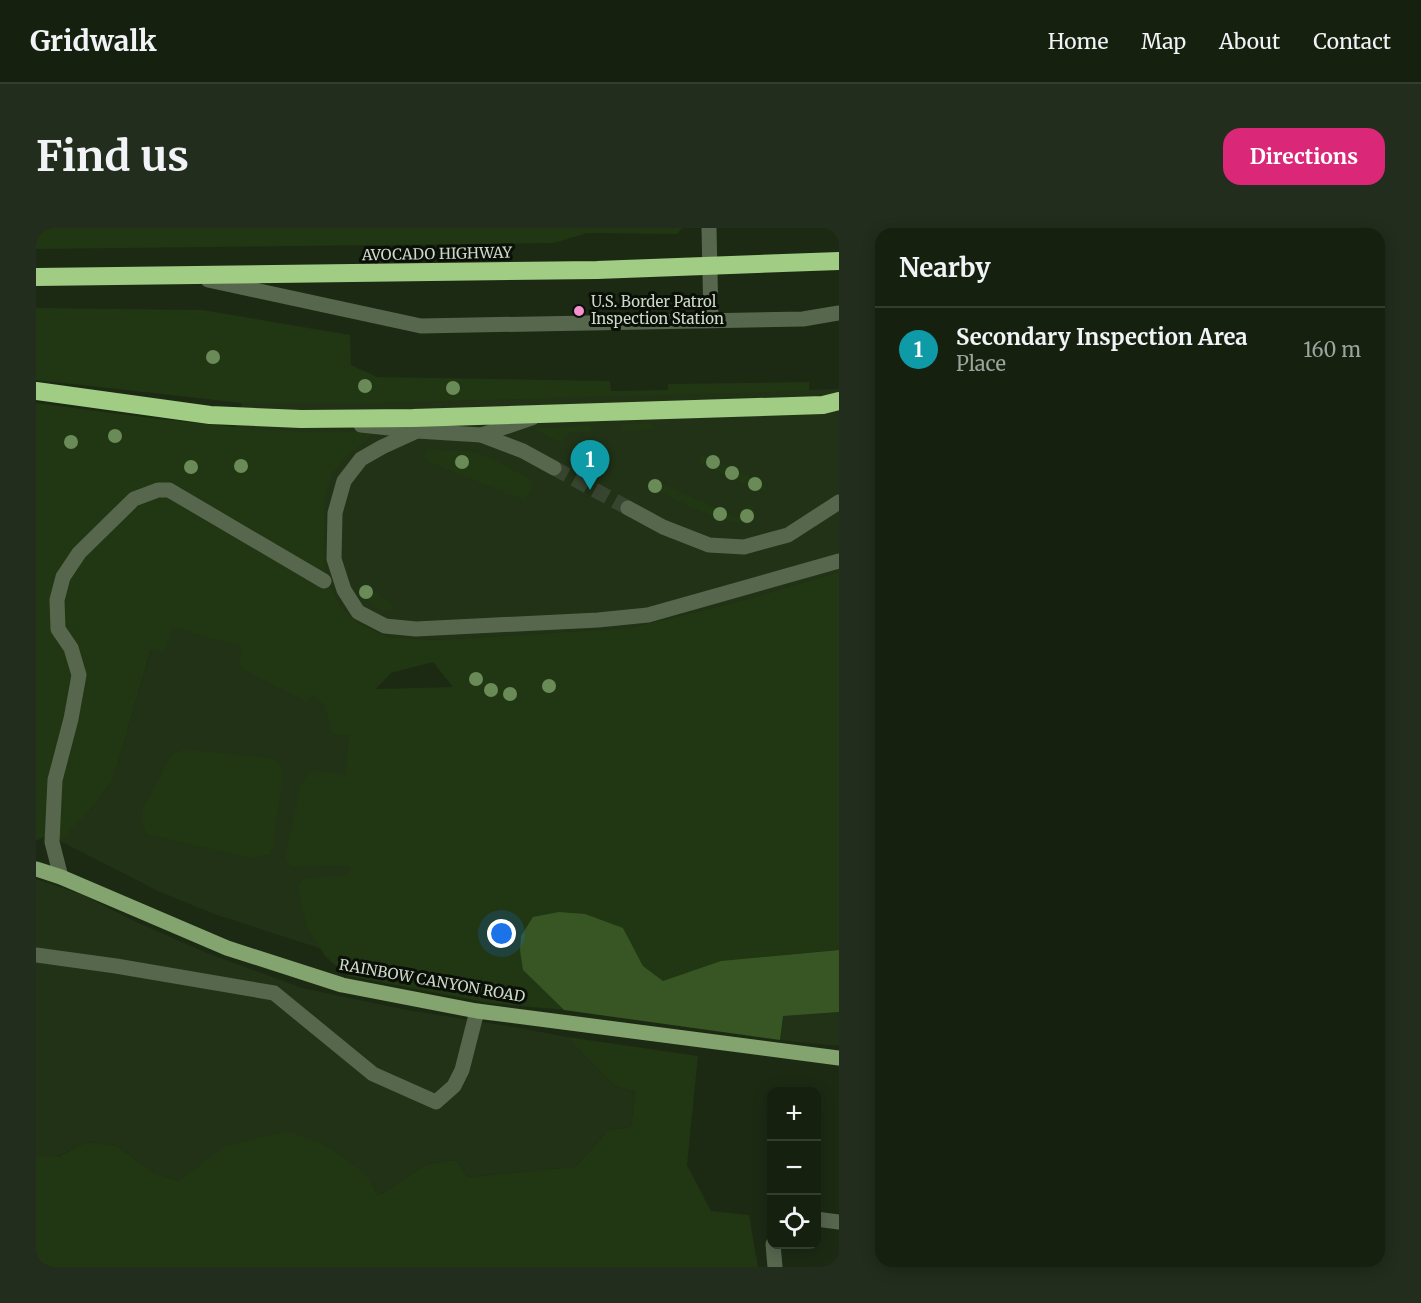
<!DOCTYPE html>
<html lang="en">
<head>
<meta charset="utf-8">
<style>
  body { margin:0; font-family:Merriweather,serif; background:#222d1d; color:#f1f3f6 }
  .controls { position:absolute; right:18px; bottom:18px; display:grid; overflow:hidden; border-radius:12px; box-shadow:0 3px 15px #0003 }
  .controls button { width:54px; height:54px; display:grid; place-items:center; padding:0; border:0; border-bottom:2px solid #343e2f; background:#15200f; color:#f1f3f6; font:30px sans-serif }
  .you { position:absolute; left:466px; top:706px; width:21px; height:21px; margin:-15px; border:4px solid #fff; border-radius:50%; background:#1a73e8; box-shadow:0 0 0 9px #1a73e833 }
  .badge { display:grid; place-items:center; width:39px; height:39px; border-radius:50%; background:#db2777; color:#fff; font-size:20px; font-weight:700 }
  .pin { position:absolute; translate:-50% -50px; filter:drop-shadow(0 2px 3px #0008) }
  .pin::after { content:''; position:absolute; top:32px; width:21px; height:18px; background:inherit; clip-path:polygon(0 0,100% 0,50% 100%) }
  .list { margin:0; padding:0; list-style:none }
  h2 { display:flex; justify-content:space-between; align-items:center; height:78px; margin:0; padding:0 24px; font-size:26px }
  h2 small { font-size:20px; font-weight:400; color:#9da39e }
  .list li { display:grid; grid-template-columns:39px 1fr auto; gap:18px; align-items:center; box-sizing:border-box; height:84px; padding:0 24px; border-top:2px solid #343e2f }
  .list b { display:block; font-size:22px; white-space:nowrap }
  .list p { margin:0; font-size:20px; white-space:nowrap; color:#9da39e }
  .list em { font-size:20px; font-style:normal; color:#9da39e }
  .icon { flex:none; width:33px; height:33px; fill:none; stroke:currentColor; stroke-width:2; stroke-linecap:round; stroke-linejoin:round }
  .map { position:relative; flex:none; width:803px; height:1039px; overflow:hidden; border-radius:18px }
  header { display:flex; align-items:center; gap:36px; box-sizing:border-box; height:84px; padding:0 30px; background:#15200f; border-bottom:2px solid #343e2f }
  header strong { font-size:28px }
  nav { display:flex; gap:33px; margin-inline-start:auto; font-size:21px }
  .intro { display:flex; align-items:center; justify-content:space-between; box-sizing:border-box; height:144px; padding:0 36px }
  h1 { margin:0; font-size:42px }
  .button { padding:15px 27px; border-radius:18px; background:#db2777; color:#fff; font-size:21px; font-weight:700 }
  main { display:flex; gap:36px; padding:0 36px }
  aside { flex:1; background:#15200f; border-radius:18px; box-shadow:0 3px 15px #0003 }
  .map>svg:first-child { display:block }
  .built { fill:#213216 }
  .green { fill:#213612; fill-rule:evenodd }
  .forest { fill:#385624 }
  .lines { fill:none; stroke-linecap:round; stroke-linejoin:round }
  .minor-tunnel { stroke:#37442f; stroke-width:15; stroke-dasharray:15 8; stroke-linecap:butt }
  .minor { stroke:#57674e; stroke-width:15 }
  .major { stroke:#83a46e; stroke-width:15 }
  .highway { stroke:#a0cc84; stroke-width:18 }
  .tree { fill:#6a8b57 }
  .poi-dot { fill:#f790ce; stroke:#0a1007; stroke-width:2 }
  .labels { text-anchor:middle; stroke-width:6; stroke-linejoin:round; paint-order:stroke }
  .street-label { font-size:15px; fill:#cfd9ca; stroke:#0a1007 }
  .poi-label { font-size:15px; fill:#cfd9ca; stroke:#0a1007; text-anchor:start }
</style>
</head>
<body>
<header>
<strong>Gridwalk</strong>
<nav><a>Home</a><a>Map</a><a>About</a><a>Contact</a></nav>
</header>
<div class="intro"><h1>Find us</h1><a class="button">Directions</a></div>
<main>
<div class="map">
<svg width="803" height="1039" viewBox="0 0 803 1039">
  <rect width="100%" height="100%" fill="#1c2a14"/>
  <!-- built -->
  <g class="built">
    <polygon points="803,161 803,344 697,375 593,400 400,412 354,409 321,395 304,378 289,348 199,199 206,175 348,175"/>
    <polygon points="106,365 340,462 353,461 335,730 283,720 178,686 122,663 24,613 53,584 77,551 115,423"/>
    <polygon points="0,651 47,667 100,694 171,725 266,760 371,782 484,800 531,809 577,857 599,864 595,899 572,902 539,939 432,949 420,932 391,936 342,968 329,946 290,917 165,938 142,953 117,944 81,918 50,914 21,929 0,929"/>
    <polygon points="803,784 803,818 744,812 747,788"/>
  </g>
  <!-- green -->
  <g class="green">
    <polygon points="0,0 646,0 641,6 551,5 518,15 0,21"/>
    <polygon points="0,80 167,82 314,107 315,137 341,149 574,153 575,163 632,162 632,156 773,154 773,163 348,175 206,175 0,152"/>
    <path d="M0,175l114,15 85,9 57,4 80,1 1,3 -23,19 -18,20 -8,30 1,72 15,30 17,17 33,14 46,3 193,-12 104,-25 106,-31v378c-59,4 -119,15 -176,31l-20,-15 -20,-38 -100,42 41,40 -75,-7 -141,-27 -22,-19 -18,-27 -10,-37 1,-8 4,-7 45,-3 1,-4 -1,-5 -56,1 -4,-3 -3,-7 15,-71 10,-16 35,4 4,-39 -17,-1 -8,-29 -10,-10 -8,7 -62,-32 -5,-4 3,-19 -69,-20 -8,25 -14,-2 -38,130 -24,32 -29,29 -17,-4 -7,4zM397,434l20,25 -77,2 15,-16z"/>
    <polygon points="612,195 616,196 619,201 587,203 587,196"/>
    <polygon points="555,197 556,204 532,205 525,215 500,202 501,200"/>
    <polygon points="391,221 435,223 454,229 499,254 489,273 393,234 389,230"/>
    <polygon points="666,227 669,227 726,255 730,261 723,263 665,236 663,232"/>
    <path d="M616,251l85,38c5,-7 6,-14 16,-11l2,3 -5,14c-32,2 -74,-24 -103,-37z"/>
    <path d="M327,356l28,20 2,4 -2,3c-14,2 -24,-13 -33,-22z"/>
    <path d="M148,521l87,9c9,4 11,8 12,18l-10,71 -3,7 -17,5 -106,-25c-6,-9 -7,-16 -4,-27l29,-53z"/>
    <polygon points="531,809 662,828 651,937 675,983 713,987 722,1039 0,1039 0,929 22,929 50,914 81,918 117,944 142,953 188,919 252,903 290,917 330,946 342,968 391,936 420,932 432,949 539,939 572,902 595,899 599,864 577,857"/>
  </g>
  <!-- forest -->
  <polygon class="forest" points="523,684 549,686 587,700 607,738 627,753 685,733 803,722 803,784 747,788 744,812 528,782 487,742 484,722 485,708 497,689"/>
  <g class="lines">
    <!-- minor-tunnel -->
    <polyline class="minor-tunnel" points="518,240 592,280"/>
    <!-- minor -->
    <g class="minor">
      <polyline points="673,0 675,92"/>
      <polyline points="172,52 385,98 767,91 803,85"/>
      <polyline points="325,197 381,203 445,207 487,223 518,240"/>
      <polyline points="381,203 346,219 325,231 308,253 299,285 298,331 308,362 322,384 349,398 380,401 562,392 612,387 803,333"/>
      <polyline points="445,207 496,190"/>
      <polyline points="592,280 627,299 673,317 708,319 752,307 803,274"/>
      <polyline points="25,649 16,614 19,552 35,491 43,447 35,420 22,401 21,372 27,349 43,325 98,271 122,262 133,262 288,353"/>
      <polyline points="0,727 80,738 238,765 337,846 400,874 418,858 426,842 441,783"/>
      <polyline points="780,991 803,994"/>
      <polyline points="737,1016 739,1039"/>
    </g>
    <!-- major -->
    <polyline class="major" points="0,641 25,649 191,720 306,757 441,783 803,830"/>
    <!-- highway -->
    <g class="highway">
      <polyline points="0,49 561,42 803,33"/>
      <polyline points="0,163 174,187 265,191 377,190 787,177 803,173"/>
    </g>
  </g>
  <!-- trees -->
  <g class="tree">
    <circle cx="177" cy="129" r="7"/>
    <circle cx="329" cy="158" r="7"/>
    <circle cx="417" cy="160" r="7"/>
    <circle cx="79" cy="208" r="7"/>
    <circle cx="35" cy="214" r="7"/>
    <circle cx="426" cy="234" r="7"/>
    <circle cx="677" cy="234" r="7"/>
    <circle cx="205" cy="238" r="7"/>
    <circle cx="155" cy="239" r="7"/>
    <circle cx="696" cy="245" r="7"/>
    <circle cx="719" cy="256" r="7"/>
    <circle cx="619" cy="258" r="7"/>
    <circle cx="684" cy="286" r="7"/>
    <circle cx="711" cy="288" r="7"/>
    <circle cx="330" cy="364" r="7"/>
    <circle cx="440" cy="451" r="7"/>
    <circle cx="513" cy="458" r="7"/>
    <circle cx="455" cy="462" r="7"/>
    <circle cx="474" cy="466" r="7"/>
  </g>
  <!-- markers -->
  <circle class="poi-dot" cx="543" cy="83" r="6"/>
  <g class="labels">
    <!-- street labels -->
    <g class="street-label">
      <text transform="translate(401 26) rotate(-1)" y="5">AVOCADO HIGHWAY</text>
      <text transform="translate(396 753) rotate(10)" y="5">RAINBOW CANYON ROAD</text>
    </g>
    <!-- poi labels -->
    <g class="poi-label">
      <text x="555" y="79">U.S. Border Patrol<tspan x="555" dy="17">Inspection Station</tspan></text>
    </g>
  </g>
</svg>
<div class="controls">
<button>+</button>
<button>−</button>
<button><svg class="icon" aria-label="locate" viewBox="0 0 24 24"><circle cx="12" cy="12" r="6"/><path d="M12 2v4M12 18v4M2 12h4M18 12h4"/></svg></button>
</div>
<div class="you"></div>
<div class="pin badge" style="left:554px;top:262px;background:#0f9aa8">1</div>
</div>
<aside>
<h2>Nearby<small></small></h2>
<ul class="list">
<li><span class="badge" style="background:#0f9aa8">1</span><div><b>Secondary Inspection Area</b><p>Place</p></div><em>160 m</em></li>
</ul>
</aside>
</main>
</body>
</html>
